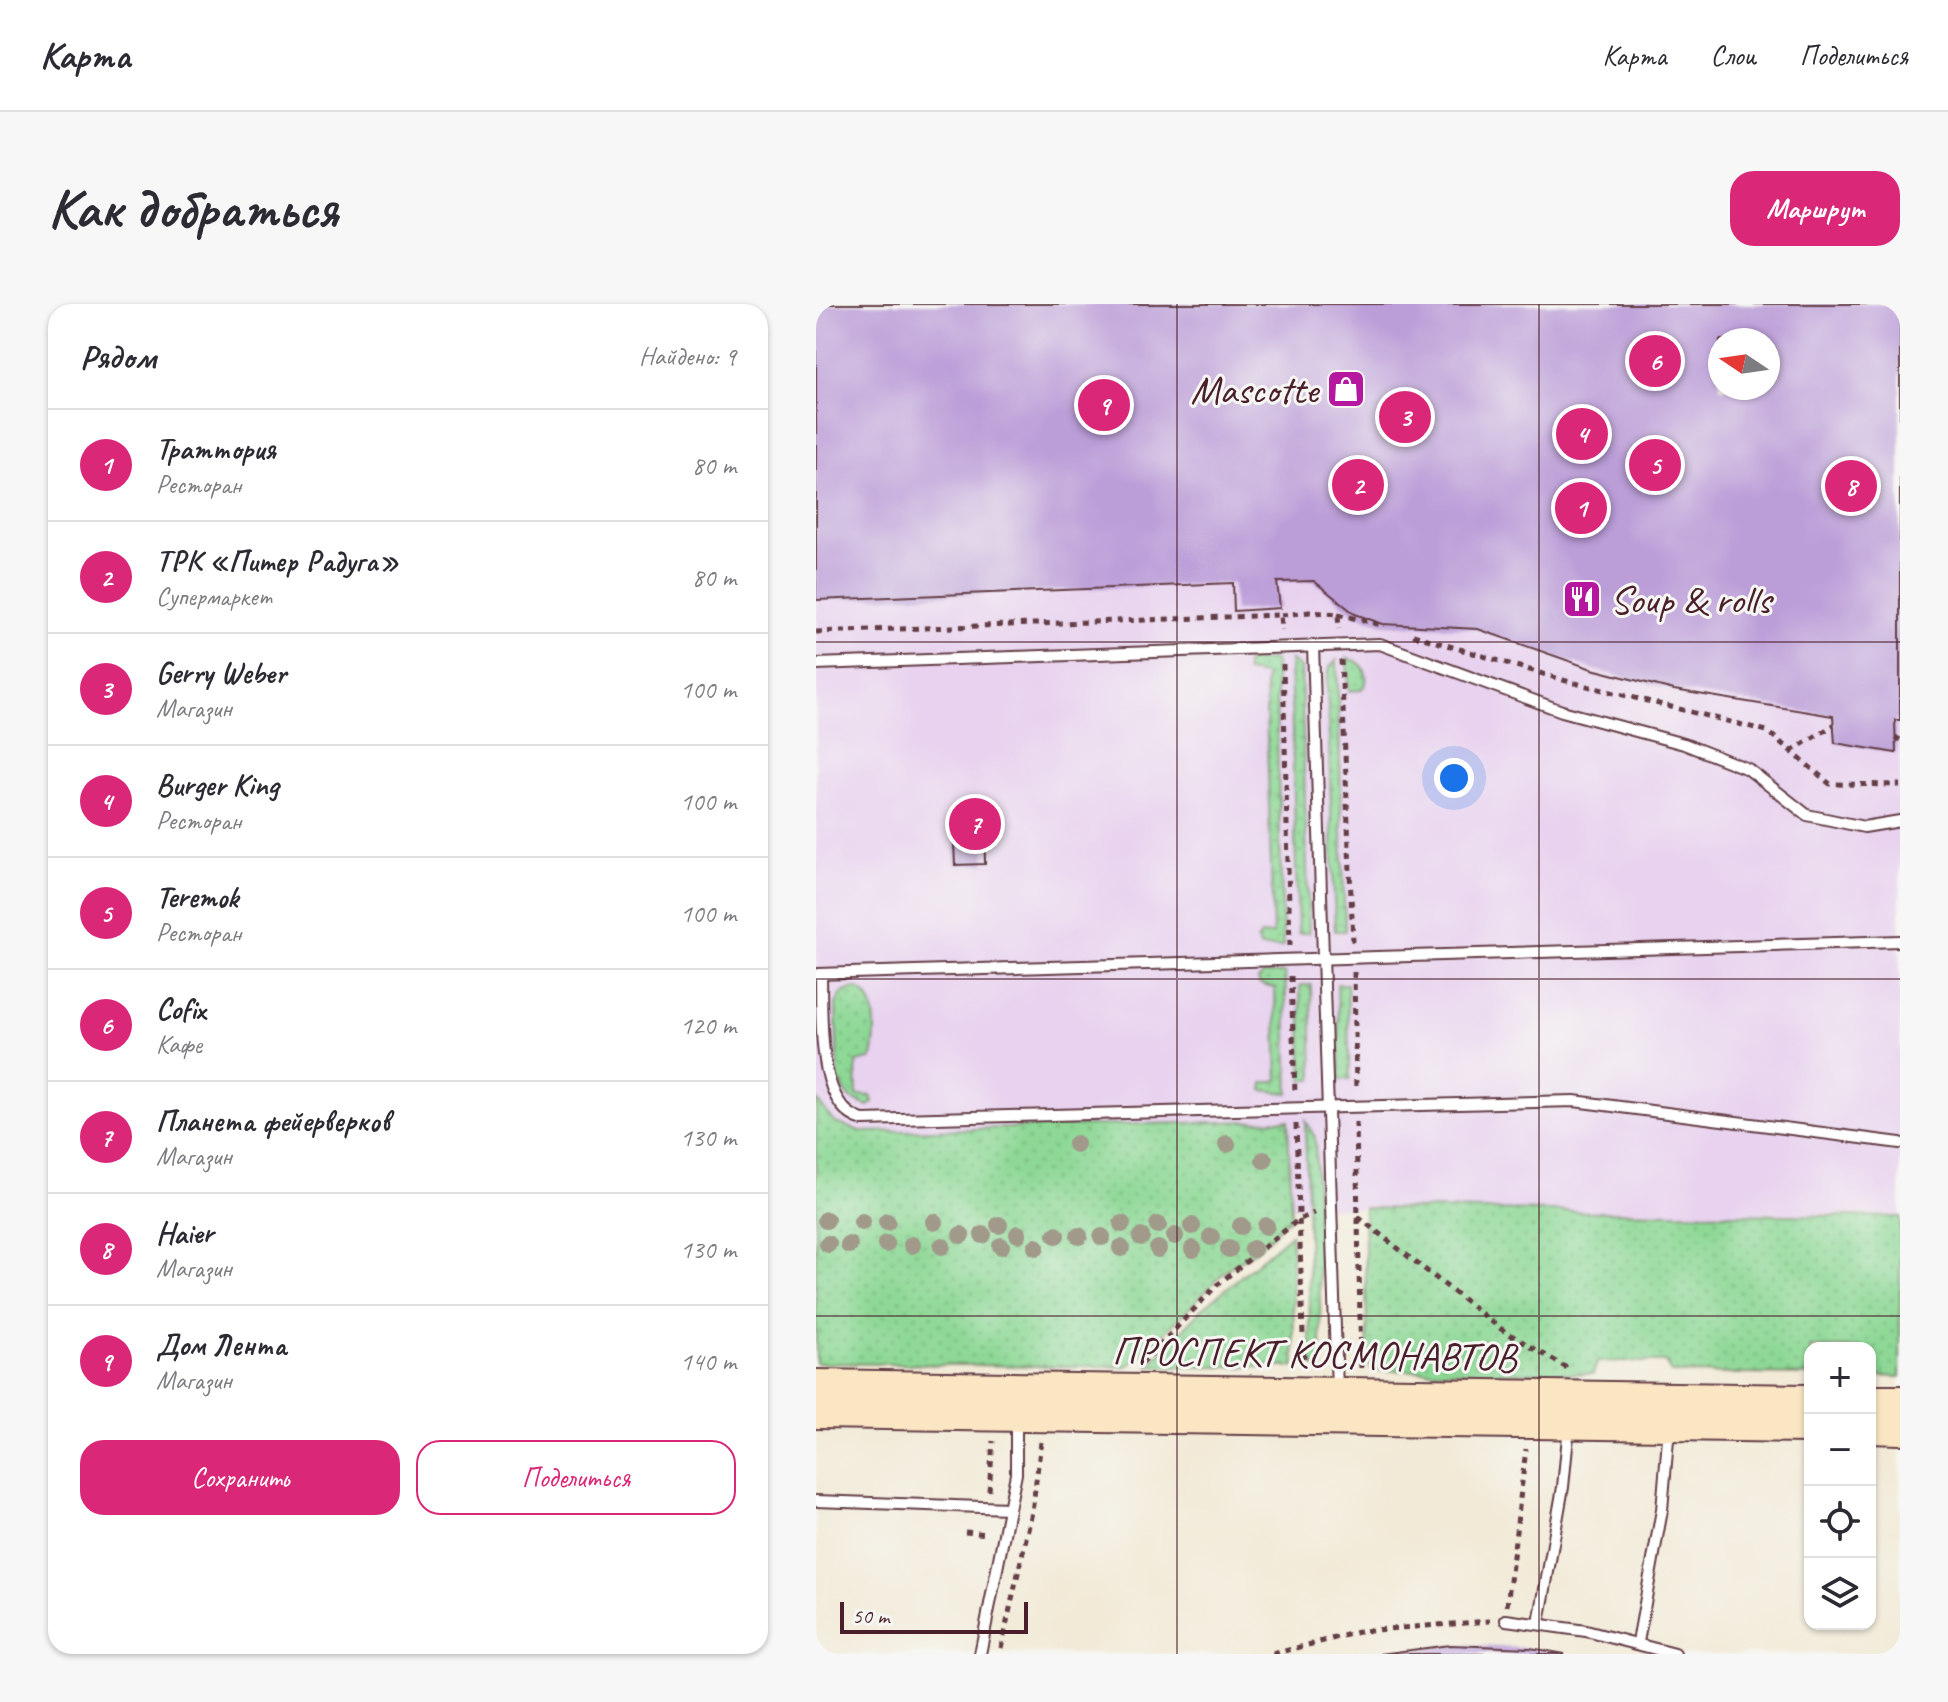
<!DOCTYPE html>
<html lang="ru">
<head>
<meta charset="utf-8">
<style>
  body { margin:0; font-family:Caveat,sans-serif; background:#f7f7f7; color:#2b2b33 }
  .controls { position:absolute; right:24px; bottom:24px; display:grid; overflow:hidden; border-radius:16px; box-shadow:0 2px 6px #0004 }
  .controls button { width:72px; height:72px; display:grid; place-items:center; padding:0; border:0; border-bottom:2px solid #e1e1e2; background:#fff; color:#2b2b33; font:40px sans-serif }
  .compass { position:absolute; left:892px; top:24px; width:72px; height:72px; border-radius:50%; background:#fff; box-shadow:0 2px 6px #0004; rotate:283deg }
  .scale { position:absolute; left:24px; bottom:20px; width:188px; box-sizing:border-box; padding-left:8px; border:4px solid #4a1f2b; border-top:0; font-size:22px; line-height:28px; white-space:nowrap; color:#4a1f2b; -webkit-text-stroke:6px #f6f6f2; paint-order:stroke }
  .you { position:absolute; left:638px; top:474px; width:28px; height:28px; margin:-20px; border:6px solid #fff; border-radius:50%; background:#1a73e8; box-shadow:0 0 0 12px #1a73e833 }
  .badge { display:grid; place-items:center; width:52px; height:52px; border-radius:50%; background:#db2777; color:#fff; font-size:26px; font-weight:700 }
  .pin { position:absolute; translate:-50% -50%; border:4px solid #fff; box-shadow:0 2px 8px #0006 }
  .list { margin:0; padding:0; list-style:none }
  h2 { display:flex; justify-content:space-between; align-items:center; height:104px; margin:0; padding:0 32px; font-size:34px }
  h2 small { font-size:26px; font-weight:400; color:#7c7c81 }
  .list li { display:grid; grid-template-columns:52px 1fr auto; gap:24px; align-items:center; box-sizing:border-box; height:112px; padding:0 32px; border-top:2px solid #e1e1e2 }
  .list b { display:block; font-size:30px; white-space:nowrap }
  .list p { margin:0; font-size:26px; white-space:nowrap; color:#7c7c81 }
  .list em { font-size:26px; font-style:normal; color:#7c7c81 }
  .actions { display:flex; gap:16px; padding:24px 32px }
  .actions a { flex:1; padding:18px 0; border:2px solid #db2777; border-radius:24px; text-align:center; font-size:28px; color:#db2777 }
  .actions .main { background:#db2777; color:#fff }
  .icon { flex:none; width:44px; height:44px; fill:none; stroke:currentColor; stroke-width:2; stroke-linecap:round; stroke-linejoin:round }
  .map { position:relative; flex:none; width:1084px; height:1350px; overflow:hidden; border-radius:24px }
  header { display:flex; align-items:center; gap:48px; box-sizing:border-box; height:112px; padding:0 40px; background:#fff; border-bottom:2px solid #e1e1e2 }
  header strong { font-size:38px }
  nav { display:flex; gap:44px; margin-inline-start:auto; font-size:28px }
  .intro { display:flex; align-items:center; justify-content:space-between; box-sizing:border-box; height:192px; padding:0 48px }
  h1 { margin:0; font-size:56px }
  .button { padding:20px 36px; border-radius:24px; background:#db2777; color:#fff; font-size:28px; font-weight:700 }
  main { display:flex; gap:48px; padding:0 48px }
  aside { flex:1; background:#fff; border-radius:24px; box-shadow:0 2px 6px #0004 }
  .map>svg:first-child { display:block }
  .built { fill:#e8d2ef; fill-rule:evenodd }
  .grass { fill:url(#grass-dots); stroke:#6c7c60; stroke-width:2 }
  .building { fill:#bb9dd8; fill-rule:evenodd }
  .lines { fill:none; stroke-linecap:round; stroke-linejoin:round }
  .lane-casing { stroke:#633d45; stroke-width:14 }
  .secondary-casing { stroke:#633d45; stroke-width:34 }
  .path { stroke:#633d45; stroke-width:5; stroke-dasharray:6 6; stroke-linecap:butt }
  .lane { stroke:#fff; stroke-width:10 }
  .secondary { stroke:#fbe6c4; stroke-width:30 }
  .tree { fill:#a1998a }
  .grid { fill:none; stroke:#4a1f2b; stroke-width:2; stroke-opacity:0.55 }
  .labels { text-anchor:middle; stroke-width:6; stroke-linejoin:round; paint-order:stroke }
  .poi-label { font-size:40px; fill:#4a1f2b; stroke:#f6f6f2; text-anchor:end }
  .street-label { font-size:40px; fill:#4a1f2b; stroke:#f6f6f2 }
</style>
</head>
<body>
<header>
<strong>Карта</strong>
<nav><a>Карта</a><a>Слои</a><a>Поделиться</a></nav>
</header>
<div class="intro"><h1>Как добраться</h1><a class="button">Маршрут</a></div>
<main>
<aside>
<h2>Рядом<small>Найдено: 9</small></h2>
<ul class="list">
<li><span class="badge">1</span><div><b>Траттория</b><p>Ресторан</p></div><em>80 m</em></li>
<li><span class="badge">2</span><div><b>ТРК «Питер Радуга»</b><p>Супермаркет</p></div><em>80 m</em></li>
<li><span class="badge">3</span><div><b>Gerry Weber</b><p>Магазин</p></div><em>100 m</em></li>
<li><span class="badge">4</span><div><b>Burger King</b><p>Ресторан</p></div><em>100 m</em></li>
<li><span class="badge">5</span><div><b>Teremok</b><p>Ресторан</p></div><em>100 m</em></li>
<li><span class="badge">6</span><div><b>Cofix</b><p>Кафе</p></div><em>120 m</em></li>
<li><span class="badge">7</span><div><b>Планета фейерверков</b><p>Магазин</p></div><em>130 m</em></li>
<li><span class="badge">8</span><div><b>Haier</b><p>Магазин</p></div><em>130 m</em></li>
<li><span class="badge">9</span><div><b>Дом Лента</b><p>Магазин</p></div><em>140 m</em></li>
</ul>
<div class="actions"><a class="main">Сохранить</a><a>Поделиться</a></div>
</aside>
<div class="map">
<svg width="1084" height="1350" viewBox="0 0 1084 1350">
  <defs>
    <pattern id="grass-dots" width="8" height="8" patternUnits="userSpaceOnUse" patternTransform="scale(2)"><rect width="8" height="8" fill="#8dd895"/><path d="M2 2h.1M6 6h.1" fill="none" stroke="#7bb981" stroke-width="1.8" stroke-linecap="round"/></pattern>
  </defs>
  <rect width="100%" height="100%" fill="#f6f6f2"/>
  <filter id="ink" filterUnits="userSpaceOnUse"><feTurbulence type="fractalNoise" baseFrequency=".0125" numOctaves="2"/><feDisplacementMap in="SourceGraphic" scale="16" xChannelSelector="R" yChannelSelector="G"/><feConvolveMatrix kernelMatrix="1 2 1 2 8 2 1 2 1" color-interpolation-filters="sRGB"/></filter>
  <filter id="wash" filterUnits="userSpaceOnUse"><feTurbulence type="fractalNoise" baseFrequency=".006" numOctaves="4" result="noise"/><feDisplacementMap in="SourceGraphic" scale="32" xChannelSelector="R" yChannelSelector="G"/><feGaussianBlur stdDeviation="1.8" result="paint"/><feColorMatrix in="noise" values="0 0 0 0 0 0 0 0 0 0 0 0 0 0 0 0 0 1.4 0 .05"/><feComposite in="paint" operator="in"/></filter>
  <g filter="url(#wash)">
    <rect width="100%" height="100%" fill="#f2ead7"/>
    <!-- built -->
    <path class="built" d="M0,0h1084v911l-1084,-14zM904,36h48v48h-48z"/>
    <!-- grass -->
    <g class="grass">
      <path d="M531,354c14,3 21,11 19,25l-5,7 -12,1z"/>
      <polygon points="474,356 485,364 493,629 482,629"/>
      <polygon points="521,356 529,627 519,627 511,376 514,363"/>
      <polygon points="435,357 459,356 467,643 445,643 441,637 445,631 457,630 449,371 430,368 430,359"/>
      <polygon points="469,669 473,789 447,786 447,779 462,776 459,684 444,681 442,676 448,670"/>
      <polygon points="521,680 531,680 534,775 524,776"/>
      <polygon points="484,681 495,681 497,776 487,776"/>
      <path d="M38,684c25,5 22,45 19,65l-2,6 -15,3 1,33 14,1 2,6 -5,4 -19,-8 -11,-20 -2,-74 6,-11z"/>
      <polygon points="0,795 19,819 48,828 472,816 475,912 440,947 411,965 326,1052 310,1063 0,1059"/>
      <polygon points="489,817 499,833 506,1063 499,1063 495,1058"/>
      <polygon points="548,904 1084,913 1084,1073 1054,1072 1054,1044 994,1044 994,1071 855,1069 849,1058 781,1058 777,1070 556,1066 552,1058"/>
      <polygon points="475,930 479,1063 332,1063 387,1004"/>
    </g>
    <g id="blocks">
      <!-- building -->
      <g class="building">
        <path d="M0,0h1084v416h-5l1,33 -61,-10 -2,-27 -159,-26 -82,-21 -114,-40 -95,-5 -28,-10 -41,-33 -37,1 3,26 -46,3 -1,-28 -417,17zM904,36h48v48h-48z"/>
        <polygon points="168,513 169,560 139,561 137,515"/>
        <polygon points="634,1341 714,1344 749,1350 564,1350"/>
      </g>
    </g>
  </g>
  <g filter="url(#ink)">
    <use href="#blocks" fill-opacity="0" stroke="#633d45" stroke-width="2"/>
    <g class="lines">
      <!-- lane casing -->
      <g class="lane-casing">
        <g id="lane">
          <polyline points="497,341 521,1087"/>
          <polyline points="0,360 564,340 746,407 868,440 932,465 991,511 1048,523 1084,517"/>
          <polyline points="2,670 1084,637"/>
          <path d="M5,670c1,44 -5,134 42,146l711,-19 326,42"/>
          <polyline points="0,1197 193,1204"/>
          <polyline points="690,1316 770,1327 859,1350"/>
          <polyline points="723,1319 747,1183 753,1122"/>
          <polyline points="822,1338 846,1206 853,1123"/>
          <polyline points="164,1350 200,1170 200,1116"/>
        </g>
      </g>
      <!-- secondary casing -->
      <g class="secondary-casing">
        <g id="secondary">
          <polyline points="0,1081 994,1096"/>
          <polyline points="1054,1097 1084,1097"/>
          <polyline points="0,1109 994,1123"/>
          <polyline points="1054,1124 1084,1125"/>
        </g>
      </g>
      <!-- path -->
      <g class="path">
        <polyline points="522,310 569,322"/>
        <polyline points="465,311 494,308 522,310 523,325"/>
        <polyline points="0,328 465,311 466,326"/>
        <polyline points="597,331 747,376 951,427 1014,480 1084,481"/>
        <polyline points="525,356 537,638"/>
        <polyline points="467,360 474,642"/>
        <polyline points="1079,433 1084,436"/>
        <polyline points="975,447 1018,421"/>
        <polyline points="538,668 540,786"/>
        <polyline points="475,672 479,790"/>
        <polyline points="540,818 545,1064"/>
        <polyline points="480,820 488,1061"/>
        <polyline points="542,913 685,1025 751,1064"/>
        <polyline points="326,1060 401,981 482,916 498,909"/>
        <polyline points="173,1187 177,1137"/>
        <polyline points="149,1228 172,1230"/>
        <polyline points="691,1302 710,1145"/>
        <polyline points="185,1344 216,1208 225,1138"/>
        <polyline points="457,1350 546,1327 674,1317"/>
      </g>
      <!-- lane -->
      <use href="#lane" class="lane"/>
      <!-- secondary -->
      <use href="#secondary" class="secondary"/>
    </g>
    <!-- trees -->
    <g class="tree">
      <circle cx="260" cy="840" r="9"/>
      <circle cx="411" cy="840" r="9"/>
      <circle cx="448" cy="856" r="9"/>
      <circle cx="10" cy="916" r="9"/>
      <circle cx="46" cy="918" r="9"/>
      <circle cx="71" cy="918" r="9"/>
      <circle cx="118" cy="918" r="9"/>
      <circle cx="306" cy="920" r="9"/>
      <circle cx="183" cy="921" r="9"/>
      <circle cx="342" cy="921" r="9"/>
      <circle cx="376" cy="922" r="9"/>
      <circle cx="425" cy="922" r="9"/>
      <circle cx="450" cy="922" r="9"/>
      <circle cx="202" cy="930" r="9"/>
      <circle cx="145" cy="931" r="9"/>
      <circle cx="167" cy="931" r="9"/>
      <circle cx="240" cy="931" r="9"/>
      <circle cx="263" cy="932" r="9"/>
      <circle cx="359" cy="932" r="9"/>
      <circle cx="286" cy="933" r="9"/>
      <circle cx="325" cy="933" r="9"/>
      <circle cx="395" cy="933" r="9"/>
      <circle cx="12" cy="940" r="9"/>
      <circle cx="70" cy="940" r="9"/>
      <circle cx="33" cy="941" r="9"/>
      <circle cx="96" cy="941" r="9"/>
      <circle cx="126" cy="942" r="9"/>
      <circle cx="185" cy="942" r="9"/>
      <circle cx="220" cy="943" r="9"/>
      <circle cx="305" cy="944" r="9"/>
      <circle cx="342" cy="945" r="9"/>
      <circle cx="377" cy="945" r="9"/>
      <circle cx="413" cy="945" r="9"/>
      <circle cx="437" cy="945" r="9"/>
    </g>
  </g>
  <!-- grid -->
  <path class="grid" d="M361,0v1350M723,0v1350M0,338h1084M0,675h1084M0,1012h1084"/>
  <!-- icons -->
  <defs>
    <g id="shop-square" transform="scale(2)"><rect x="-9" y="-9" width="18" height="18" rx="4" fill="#b5179e" stroke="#f6f6f2"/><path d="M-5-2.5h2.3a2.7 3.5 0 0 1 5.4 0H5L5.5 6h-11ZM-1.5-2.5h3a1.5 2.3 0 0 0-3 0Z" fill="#fff"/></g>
    <g id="restaurant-square" transform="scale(2)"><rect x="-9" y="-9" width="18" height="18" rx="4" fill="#b5179e" stroke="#f6f6f2"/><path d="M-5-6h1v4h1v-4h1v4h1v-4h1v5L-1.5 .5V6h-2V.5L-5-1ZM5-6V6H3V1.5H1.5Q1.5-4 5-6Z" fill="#fff"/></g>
  </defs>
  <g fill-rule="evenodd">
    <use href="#shop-square" x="530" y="85"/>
    <use href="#restaurant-square" x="766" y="295"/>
  </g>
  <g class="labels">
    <!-- poi labels -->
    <g class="poi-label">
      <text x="502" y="99">Mascotte</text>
      <text x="794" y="309" text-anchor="start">Soup &amp; rolls</text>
    </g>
    <!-- street labels -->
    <g class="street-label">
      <text transform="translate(498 1049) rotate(1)" y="14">ПРОСПЕКТ КОСМОНАВТОВ</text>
    </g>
  </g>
</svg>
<div class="controls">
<button>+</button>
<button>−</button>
<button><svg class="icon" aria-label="locate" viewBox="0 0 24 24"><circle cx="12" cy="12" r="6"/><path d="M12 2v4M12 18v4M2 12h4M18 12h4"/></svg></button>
<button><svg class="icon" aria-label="layers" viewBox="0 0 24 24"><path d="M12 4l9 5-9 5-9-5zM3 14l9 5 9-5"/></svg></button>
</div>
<svg class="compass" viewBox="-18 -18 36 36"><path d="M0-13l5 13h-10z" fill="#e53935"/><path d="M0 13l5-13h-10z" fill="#7c7c81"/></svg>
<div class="scale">50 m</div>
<div class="you"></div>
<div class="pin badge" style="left:765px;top:204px">1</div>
<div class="pin badge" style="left:542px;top:181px">2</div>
<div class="pin badge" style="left:589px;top:113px">3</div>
<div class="pin badge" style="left:766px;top:130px">4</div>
<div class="pin badge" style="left:839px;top:161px">5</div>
<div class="pin badge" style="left:839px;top:57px">6</div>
<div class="pin badge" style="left:159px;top:520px">7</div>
<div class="pin badge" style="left:1035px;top:182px">8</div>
<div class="pin badge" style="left:288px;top:101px">9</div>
</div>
</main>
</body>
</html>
